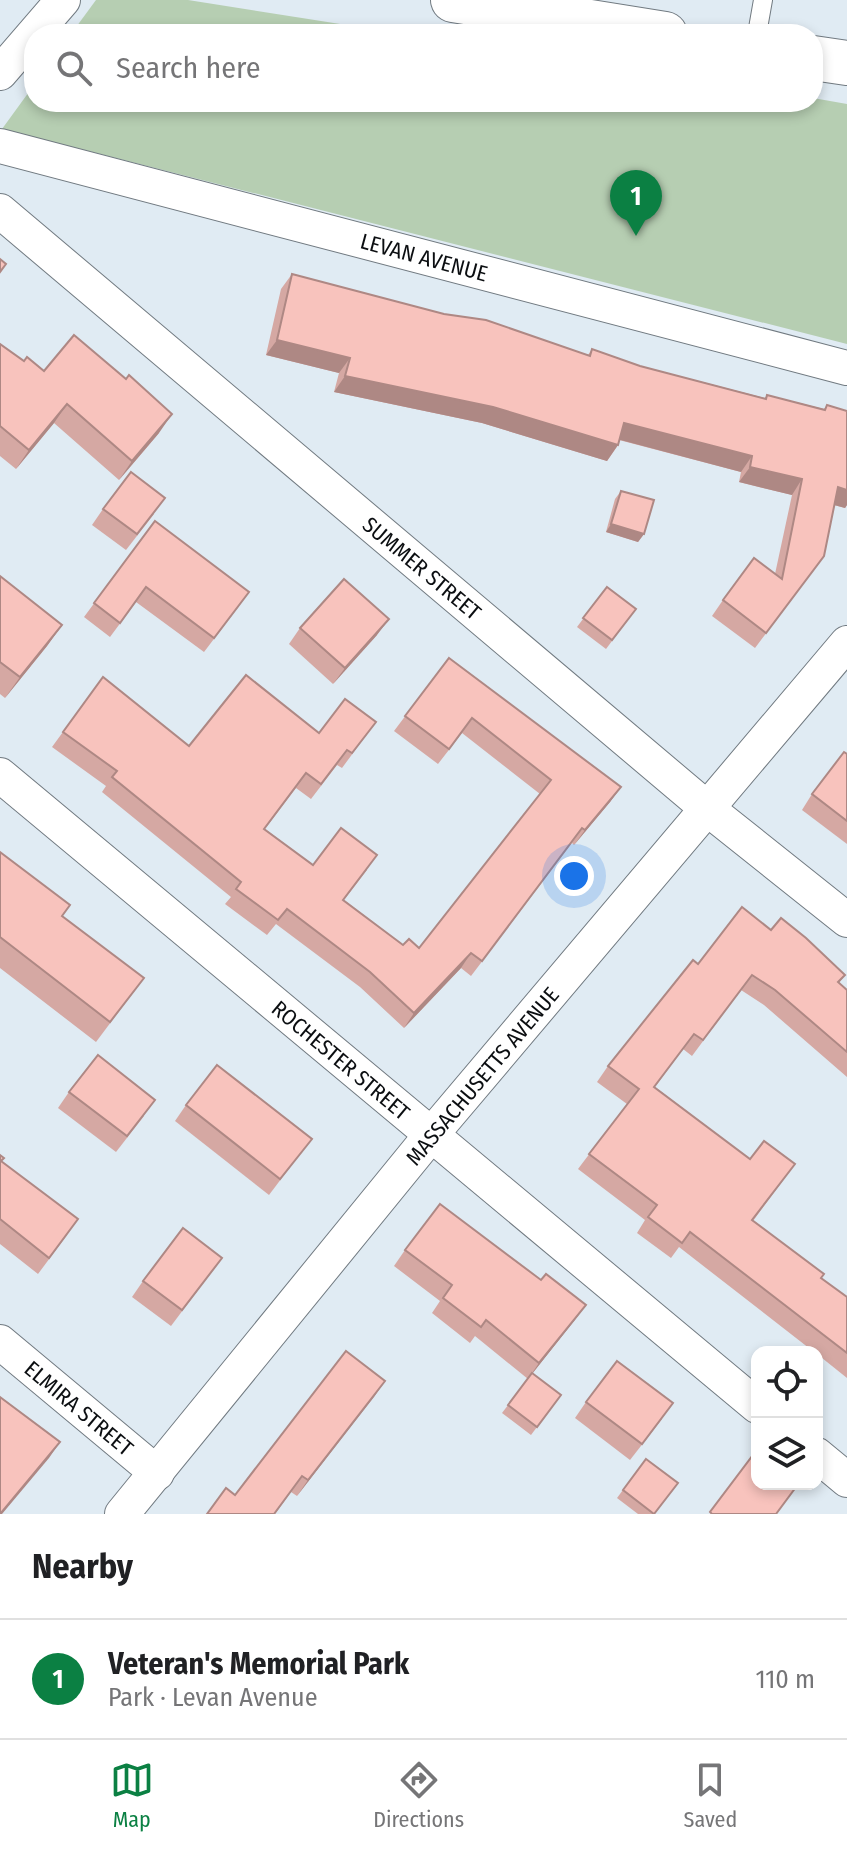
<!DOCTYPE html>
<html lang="en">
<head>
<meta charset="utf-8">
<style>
  body { margin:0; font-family:"Fira Sans Condensed",sans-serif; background:#f2f2f2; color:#202124 }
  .controls { position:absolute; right:24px; bottom:24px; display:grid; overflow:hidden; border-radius:16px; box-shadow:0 4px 12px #0003 }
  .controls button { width:72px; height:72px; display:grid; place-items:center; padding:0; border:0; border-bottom:2px solid #e0e0e0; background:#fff; color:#202124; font:40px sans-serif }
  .you { position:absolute; left:574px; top:876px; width:28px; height:28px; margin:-20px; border:6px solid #fff; border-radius:50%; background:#1a73e8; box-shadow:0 0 0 12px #1a73e833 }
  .badge { display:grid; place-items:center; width:52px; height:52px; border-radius:50%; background:#0b8043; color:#fff; font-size:26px; font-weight:700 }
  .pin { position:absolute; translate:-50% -66px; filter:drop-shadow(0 2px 4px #0008) }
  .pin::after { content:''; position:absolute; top:42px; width:28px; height:24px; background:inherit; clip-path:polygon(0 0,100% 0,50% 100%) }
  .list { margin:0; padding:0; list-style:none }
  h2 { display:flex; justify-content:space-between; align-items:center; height:104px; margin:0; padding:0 32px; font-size:34px }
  h2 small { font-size:26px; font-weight:400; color:#757577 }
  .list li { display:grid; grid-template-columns:52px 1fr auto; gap:24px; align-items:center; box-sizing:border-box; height:120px; padding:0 32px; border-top:2px solid #e0e0e0 }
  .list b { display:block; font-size:30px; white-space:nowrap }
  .list p { margin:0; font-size:26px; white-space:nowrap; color:#757577 }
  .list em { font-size:26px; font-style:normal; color:#757577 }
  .icon { flex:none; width:44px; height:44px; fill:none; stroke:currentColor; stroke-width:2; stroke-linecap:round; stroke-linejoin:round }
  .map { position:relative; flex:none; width:847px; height:1514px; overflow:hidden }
  .search { position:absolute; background:#fff; box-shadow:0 4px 12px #0003; left:24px; right:24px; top:24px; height:88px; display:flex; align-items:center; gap:20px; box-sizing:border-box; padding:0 28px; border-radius:32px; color:#757577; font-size:30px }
  .sheet { height:224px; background:#fff }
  nav { display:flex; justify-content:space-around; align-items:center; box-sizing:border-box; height:112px; border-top:2px solid #e0e0e0; background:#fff; font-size:22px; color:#757577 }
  nav a { display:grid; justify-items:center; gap:4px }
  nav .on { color:#0b8043 }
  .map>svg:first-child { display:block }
  .green { fill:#b6ceb2 }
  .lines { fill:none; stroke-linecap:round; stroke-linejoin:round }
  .lane-casing { stroke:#717a81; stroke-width:20 }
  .street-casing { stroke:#717a81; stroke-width:36 }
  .highway-casing { stroke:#717a81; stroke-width:46 }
  .lane { stroke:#fff; stroke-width:18 }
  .street { stroke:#fff; stroke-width:34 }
  .highway { stroke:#fff; stroke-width:44 }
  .wall { fill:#d5a8a3 }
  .shaded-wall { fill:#ae8884 }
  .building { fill:#f8c3bd; stroke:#ae8884; stroke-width:2 }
  .labels { text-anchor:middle; stroke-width:7; stroke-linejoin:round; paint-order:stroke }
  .street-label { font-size:22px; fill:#0b0e11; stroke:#fff }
</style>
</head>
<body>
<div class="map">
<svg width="847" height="1514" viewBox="0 0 847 1514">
  <rect width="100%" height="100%" fill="#e0ebf3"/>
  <!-- green -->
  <g class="green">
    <polygon points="96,0 188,0 404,34 71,34"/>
    <polygon points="34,85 34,102 813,102 813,98 847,104 847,344 2,129"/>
  </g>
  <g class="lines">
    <!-- lane casing -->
    <g class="lane-casing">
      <polyline id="lane" points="757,34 763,0"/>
    </g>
    <!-- street casing -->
    <g class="street-casing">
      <g id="street">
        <polyline points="0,73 63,0"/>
        <polyline points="0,146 847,368"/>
        <polyline points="0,211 709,810 847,920"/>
        <polyline points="0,775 757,1406"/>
        <polyline points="0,1342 157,1473"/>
        <polyline points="817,1455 847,1480"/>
        <polyline points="122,1514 431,1135 847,643"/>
      </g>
    </g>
    <!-- highway casing -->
    <g class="highway-casing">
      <g id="highway">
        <polyline points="453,0 665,34"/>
        <polyline points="813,58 847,63"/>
      </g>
    </g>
    <!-- lane -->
    <use href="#lane" class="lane"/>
    <!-- street -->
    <use href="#street" class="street"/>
    <!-- highway -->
    <use href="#highway" class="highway"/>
  </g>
  <!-- wall -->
  <g class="wall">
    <polygon points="292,274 588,355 592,349 640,366 765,398 767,395 824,409 827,405 847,411 847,505 845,508 834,505 824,556 755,648 712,616 723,600 775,574 792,495 739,482 741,472 619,440 618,445 607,461 482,423 334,392 339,373 266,355 281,289"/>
    <polygon points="0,344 24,361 159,433 119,480 54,423 16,469 0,456"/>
    <polygon points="621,491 644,534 638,542 606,532 615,499"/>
    <polygon points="103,509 154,514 126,550 92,525"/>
    <polygon points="155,521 239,606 204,652 136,602 110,637 84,617"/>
    <polygon points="0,576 62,625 47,646 5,698 0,694"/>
    <polygon points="607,587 636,609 606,649 577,627"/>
    <polygon points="300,628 377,635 333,684 289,644"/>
    <polygon points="449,658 621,787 610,802 574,845 572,843 471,976 461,968 404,1028 360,987 276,924 267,935 225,904 231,897 102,792 106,786 52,747 103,677 189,746 319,733 376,722 342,768 337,765 311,799 296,788 265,829 313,865 367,870 344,900 403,945 419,948 540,794 462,733 438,764 394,731"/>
    <polygon points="847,754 847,844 802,810 812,794"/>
    <polygon points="0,852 62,916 144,978 96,1042 0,968"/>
    <polygon points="771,930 845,975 839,983 847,990 847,1077 764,1005 741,990 692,1056 683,1049 655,1087 750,1159 784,1179 753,1221 821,1278 847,1297 847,1378 817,1354 817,1352 814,1352 679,1247 671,1258 637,1233 645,1220 578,1169 627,1104 597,1082 608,1066 698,964"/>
    <polygon points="69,1092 144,1116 116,1152 58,1108"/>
    <polygon points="186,1105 300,1154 269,1195 175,1121"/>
    <polygon points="0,1155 1,1161 67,1235 38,1274 0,1244"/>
    <polygon points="405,1250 541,1280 586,1305 532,1374 561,1395 531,1435 502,1413 528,1379 475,1336 470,1343 432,1313 440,1301 394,1266"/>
    <polygon points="222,1258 171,1326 132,1297 143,1281"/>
    <polygon points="385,1381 297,1496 291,1492 275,1514 207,1514 235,1495"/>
    <polygon points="586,1402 662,1419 630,1460 575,1418"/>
    <polygon points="646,1459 655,1514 638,1514 617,1498"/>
  </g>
  <!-- shaded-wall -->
  <g class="shaded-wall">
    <polygon points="277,340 350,358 339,373 266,355"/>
    <polygon points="345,376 493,407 618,445 607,461 482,423 334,392"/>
    <polygon points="67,404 54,423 16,469 29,450"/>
    <polygon points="172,414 159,433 119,480 132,461"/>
    <polygon points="624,423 752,456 741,472 613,438"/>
    <polygon points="750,467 802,479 792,495 739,482"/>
    <polygon points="838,487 847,490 847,505 845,508 827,503"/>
    <polygon points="611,524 644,534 638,542 606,532"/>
    <polygon points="389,619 377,635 333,684 345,668"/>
    <polygon points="62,625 47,646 5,698 20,677"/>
    <polygon points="621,787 610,802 574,845 585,830"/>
    <polygon points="471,953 461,968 404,1028 414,1013"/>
    <polygon points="586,1305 574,1321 528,1379 539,1363"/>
    <polygon points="385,1381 374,1397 297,1496 308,1480"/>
    <polygon points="60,1442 49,1458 2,1514 0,1514"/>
  </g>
  <!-- building -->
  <g class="building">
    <polygon points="0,259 6,264 0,272"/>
    <polygon points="292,274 444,314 486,320 590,356 592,349 640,366 766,399 767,395 825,410 827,405 847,411 847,490 838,487 824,556 766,633 723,600 754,558 782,579 802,479 750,467 752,456 624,423 618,445 493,407 345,376 350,358 277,340"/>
    <polygon points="74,335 126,379 129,375 172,414 132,461 67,404 29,450 0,426 0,344 24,361 27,357 44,371"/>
    <polygon points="131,472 165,498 137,534 103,509"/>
    <polygon points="621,491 654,500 644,534 611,524"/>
    <polygon points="155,521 249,592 214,638 146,587 120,623 94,603"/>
    <polygon points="0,576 62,625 20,677 0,662"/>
    <polygon points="344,579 389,619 345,668 300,628"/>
    <polygon points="607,587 636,609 612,640 583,618"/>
    <polygon points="449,658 621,787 585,830 582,828 482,961 471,953 414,1013 370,972 287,909 278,920 236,889 241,882 112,777 117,771 63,732 103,677 189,746 246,675 319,733 345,699 376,722 352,753 347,750 321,784 306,773 264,829 313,865 341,828 377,855 343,900 403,945 409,939 419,948 551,780 472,718 449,749 405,716"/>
    <polygon points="844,752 847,754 847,821 812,794"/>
    <polygon points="0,852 70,905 62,916 144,978 110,1022 0,937"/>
    <polygon points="742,907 771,930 781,918 806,938 845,975 838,982 847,990 847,1052 775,990 752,975 703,1040 694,1034 654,1087 750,1159 764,1141 795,1164 752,1220 824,1274 821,1278 847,1297 847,1353 690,1232 682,1243 648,1217 657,1205 589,1154 639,1089 608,1066 693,960 698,964"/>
    <polygon points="98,1055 155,1100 127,1136 69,1092"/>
    <polygon points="217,1065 312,1139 280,1179 186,1105"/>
    <polygon points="0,1155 4,1158 1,1161 78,1219 49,1258 0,1219"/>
    <polygon points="440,1204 541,1280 546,1274 586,1305 539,1363 486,1320 481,1327 443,1298 452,1285 405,1250"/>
    <polygon points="183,1228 222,1258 182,1310 143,1281"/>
    <polygon points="346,1351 385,1381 308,1480 302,1476 274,1514 207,1514 226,1488 235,1495"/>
    <polygon points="617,1361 673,1403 642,1444 586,1402"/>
    <polygon points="532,1373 561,1395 537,1427 508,1405"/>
    <polygon points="0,1397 60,1442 0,1514"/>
    <polygon points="753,1455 757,1458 757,1484 791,1484 796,1487 776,1514 712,1514 710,1512"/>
    <polygon points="646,1459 678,1483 654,1514 623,1490"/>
  </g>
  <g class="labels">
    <!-- street labels -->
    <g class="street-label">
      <text transform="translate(424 257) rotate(15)" y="8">LEVAN AVENUE</text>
      <text transform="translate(422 568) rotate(40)" y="8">SUMMER STREET</text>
      <text transform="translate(341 1060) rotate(40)" y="8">ROCHESTER STREET</text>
      <text transform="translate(482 1076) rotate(-50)" y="8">MASSACHUSETTS AVENUE</text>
      <text transform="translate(79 1408) rotate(40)" y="8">ELMIRA STREET</text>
    </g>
  </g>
</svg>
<div class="controls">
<button><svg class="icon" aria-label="locate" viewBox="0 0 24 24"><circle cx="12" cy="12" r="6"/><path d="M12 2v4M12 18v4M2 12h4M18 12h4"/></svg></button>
<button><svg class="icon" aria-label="layers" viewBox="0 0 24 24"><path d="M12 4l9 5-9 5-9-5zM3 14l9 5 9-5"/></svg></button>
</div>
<div class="you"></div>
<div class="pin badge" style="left:636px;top:236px">1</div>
<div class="search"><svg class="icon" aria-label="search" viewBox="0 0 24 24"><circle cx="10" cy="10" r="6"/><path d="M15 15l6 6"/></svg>Search here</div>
</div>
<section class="sheet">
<h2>Nearby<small></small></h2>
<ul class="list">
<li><span class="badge">1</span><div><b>Veteran's Memorial Park</b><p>Park · Levan Avenue</p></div><em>110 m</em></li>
</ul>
</section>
<nav>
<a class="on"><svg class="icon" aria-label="map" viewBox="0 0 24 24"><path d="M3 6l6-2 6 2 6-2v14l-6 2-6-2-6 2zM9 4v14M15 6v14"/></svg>Map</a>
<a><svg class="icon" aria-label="directions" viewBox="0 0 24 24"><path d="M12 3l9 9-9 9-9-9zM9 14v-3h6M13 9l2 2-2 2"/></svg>Directions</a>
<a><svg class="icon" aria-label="saved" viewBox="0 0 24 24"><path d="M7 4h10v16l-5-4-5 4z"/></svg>Saved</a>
</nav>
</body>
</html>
